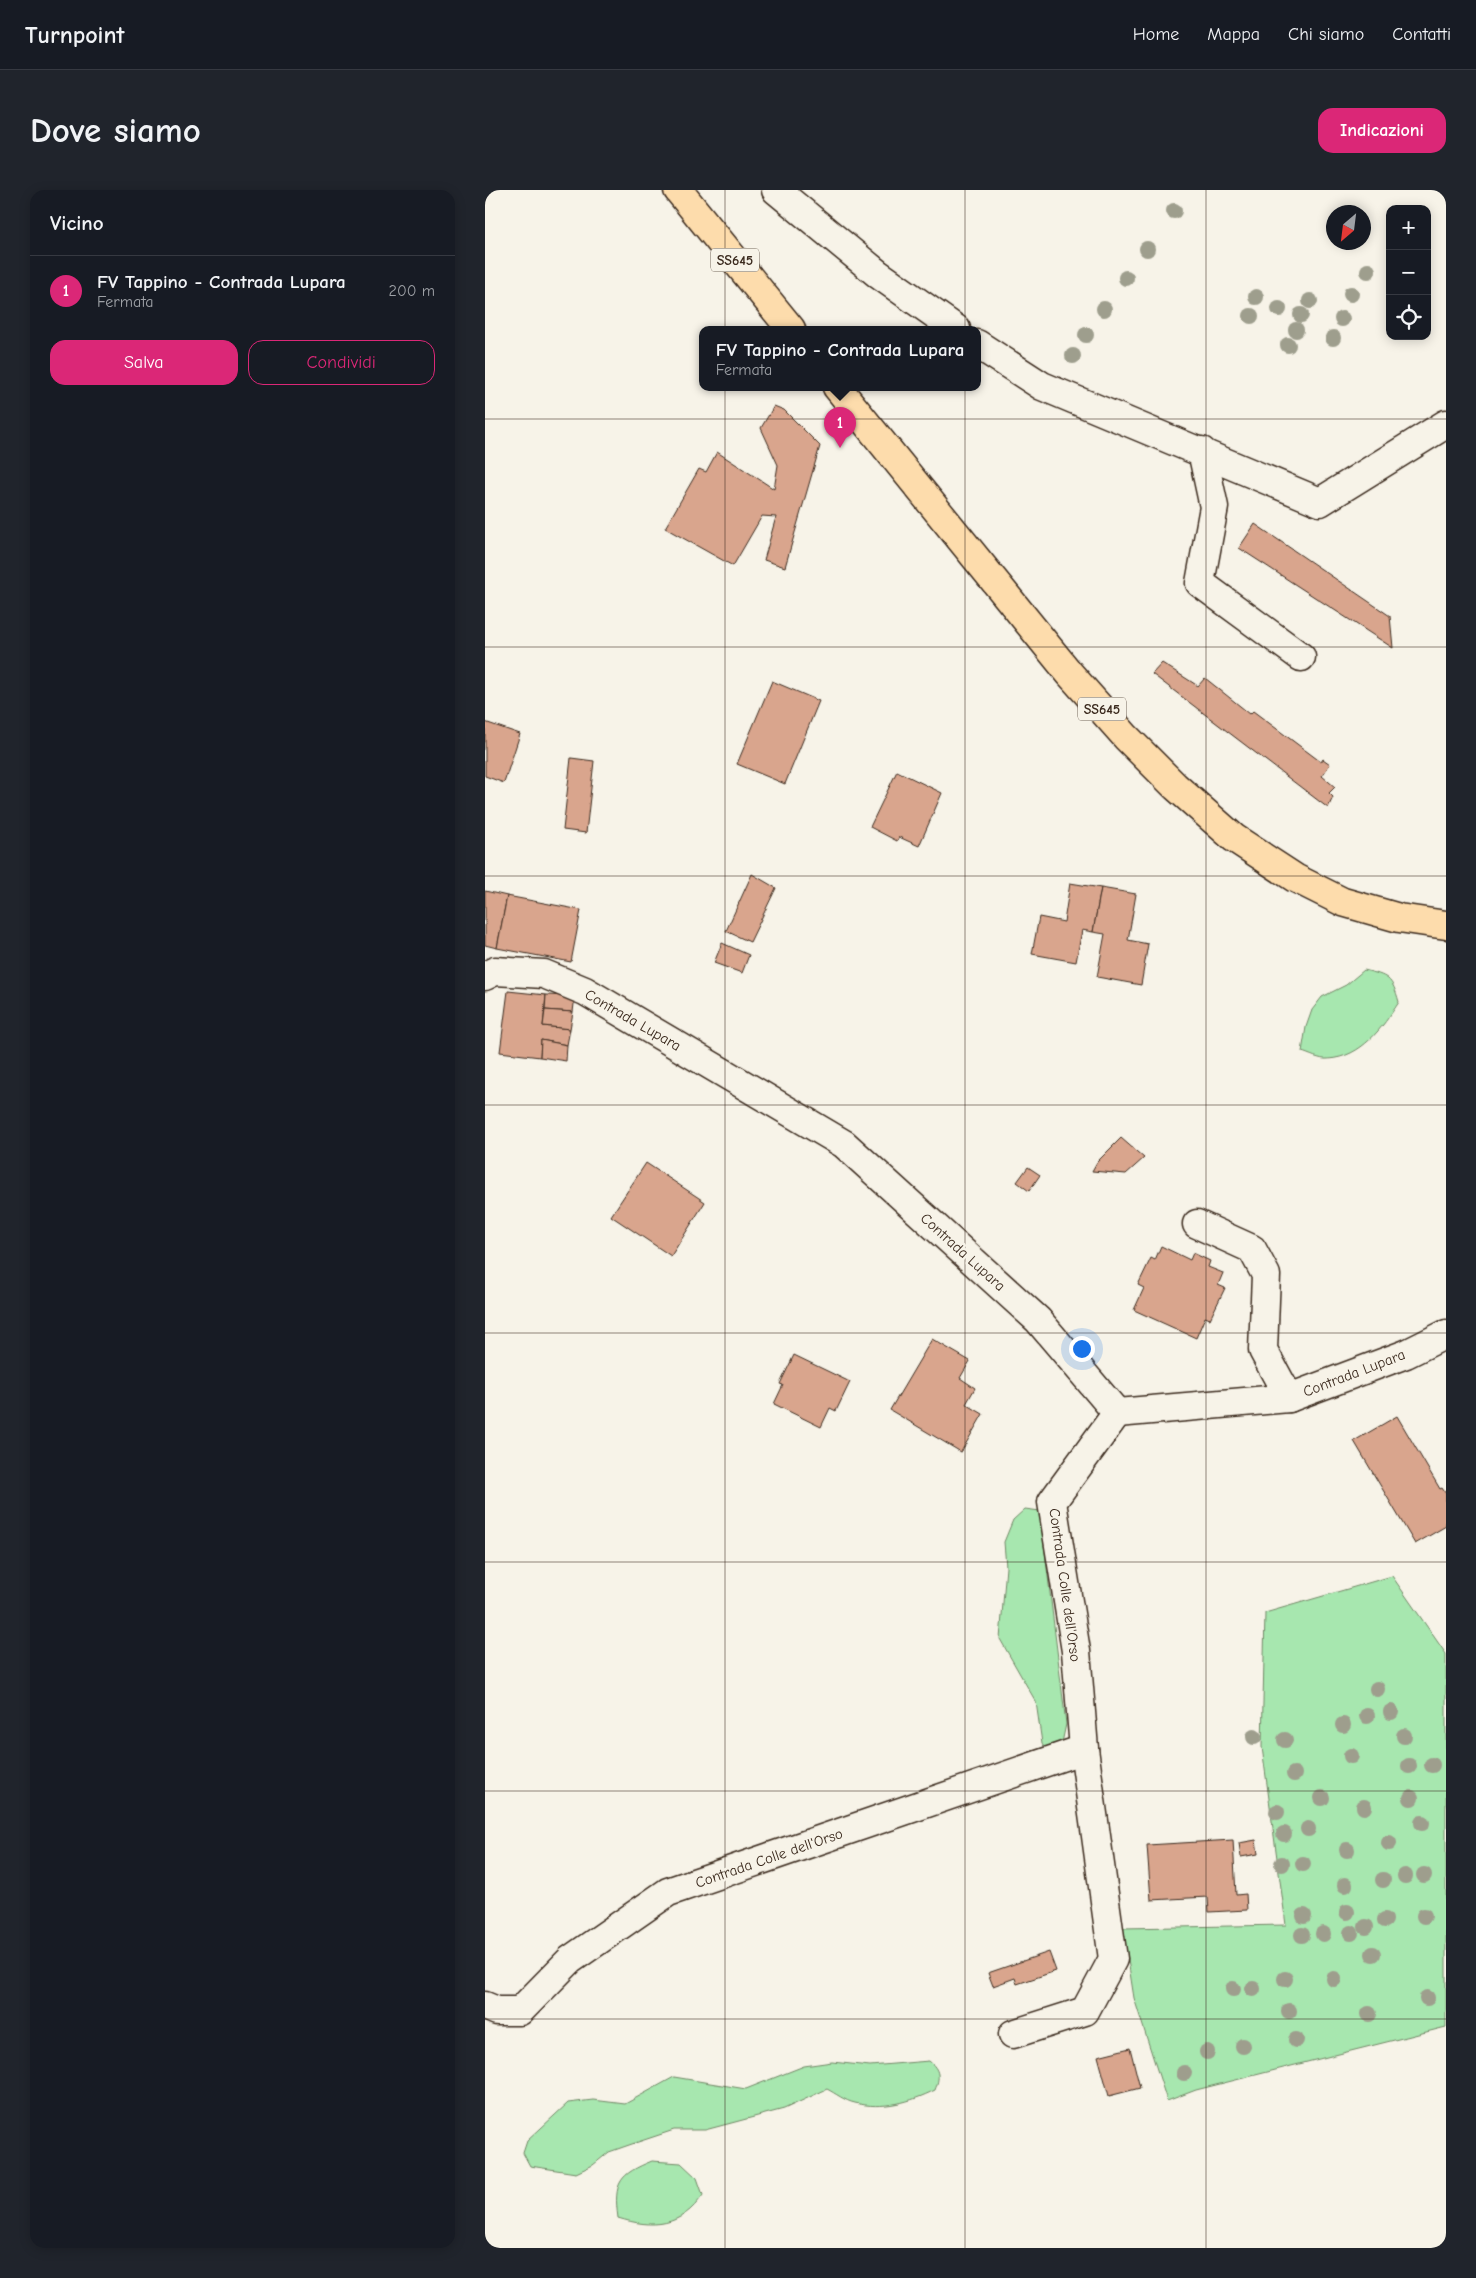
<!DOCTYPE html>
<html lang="it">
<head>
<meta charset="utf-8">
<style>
  body { margin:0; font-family:"Comic Neue",sans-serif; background:#20242c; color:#f1f3f6 }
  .controls { position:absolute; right:15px; top:15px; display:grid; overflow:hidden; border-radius:10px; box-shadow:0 2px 12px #0003 }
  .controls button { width:45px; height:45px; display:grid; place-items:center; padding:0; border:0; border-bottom:1px solid #363941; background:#171b24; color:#f1f3f6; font:25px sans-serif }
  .compass { position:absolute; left:841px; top:15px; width:45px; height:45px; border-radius:50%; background:#171b24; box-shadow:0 2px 12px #0003; rotate:208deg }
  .you { position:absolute; left:596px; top:1158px; width:18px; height:18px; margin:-12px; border:4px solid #fff; border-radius:50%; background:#1a73e8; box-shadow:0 0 0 8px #1a73e833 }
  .badge { display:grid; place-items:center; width:32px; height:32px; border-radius:50%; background:#db2777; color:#fff; font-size:16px; font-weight:700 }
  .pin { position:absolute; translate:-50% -41px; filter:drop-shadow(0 1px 2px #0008) }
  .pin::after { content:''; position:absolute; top:26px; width:18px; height:15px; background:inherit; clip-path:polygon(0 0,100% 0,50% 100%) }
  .popup { position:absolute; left:214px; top:136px; width:282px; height:65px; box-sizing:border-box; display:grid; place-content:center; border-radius:10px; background:#171b24; filter:drop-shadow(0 1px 4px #0005); font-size:16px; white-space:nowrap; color:#9ea1a6 }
  .popup b { font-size:19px; color:#f1f3f6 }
  .popup::after { content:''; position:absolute; left:50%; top:100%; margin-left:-10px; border:10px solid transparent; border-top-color:#171b24 }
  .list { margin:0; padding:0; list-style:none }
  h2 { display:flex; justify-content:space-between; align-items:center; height:65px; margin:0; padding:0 20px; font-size:21px }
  h2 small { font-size:16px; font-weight:400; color:#9ea1a6 }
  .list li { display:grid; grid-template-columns:32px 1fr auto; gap:15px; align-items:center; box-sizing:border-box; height:70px; padding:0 20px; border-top:1px solid #363941 }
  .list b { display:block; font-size:19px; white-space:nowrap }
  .list p { margin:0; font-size:16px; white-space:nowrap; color:#9ea1a6 }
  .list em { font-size:16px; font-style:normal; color:#9ea1a6 }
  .actions { display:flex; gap:10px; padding:15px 20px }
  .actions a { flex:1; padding:11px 0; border:1px solid #db2777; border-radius:15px; text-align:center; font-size:18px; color:#db2777 }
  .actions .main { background:#db2777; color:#fff }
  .icon { flex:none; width:28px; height:28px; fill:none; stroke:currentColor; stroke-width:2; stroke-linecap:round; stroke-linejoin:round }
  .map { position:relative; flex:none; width:961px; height:2058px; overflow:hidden; border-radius:15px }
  header { display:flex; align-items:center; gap:30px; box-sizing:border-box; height:70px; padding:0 25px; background:#171b24; border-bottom:1px solid #363941 }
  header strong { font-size:24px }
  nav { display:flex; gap:28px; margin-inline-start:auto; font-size:18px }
  .intro { display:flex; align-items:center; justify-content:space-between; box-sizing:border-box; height:120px; padding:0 30px }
  h1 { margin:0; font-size:35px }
  .button { padding:12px 22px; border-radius:15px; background:#db2777; color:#fff; font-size:18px; font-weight:700 }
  main { display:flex; gap:30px; padding:0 30px }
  aside { flex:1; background:#171b24; border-radius:15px; box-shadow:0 2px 12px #0003 }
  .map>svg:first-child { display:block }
  .green { fill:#a7e7af; stroke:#718866 }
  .building { fill:#d9a58d; stroke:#3b2a1e }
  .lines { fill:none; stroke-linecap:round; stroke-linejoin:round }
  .minor-casing { stroke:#3b2a1e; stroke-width:31 }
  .major-casing { stroke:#3b2a1e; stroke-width:31 }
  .minor { stroke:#f7f3e8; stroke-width:28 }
  .major { stroke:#fddcac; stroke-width:28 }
  .tree { fill:#9e9e8d }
  .grid { fill:none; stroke:#3b2a1e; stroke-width:1; stroke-opacity:0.55 }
  .labels { text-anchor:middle; stroke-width:5; stroke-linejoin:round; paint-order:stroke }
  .shield { fill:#f7f3e8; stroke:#73665b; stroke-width:1 }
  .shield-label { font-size:14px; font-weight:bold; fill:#3b2a1e }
  .street-label { font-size:15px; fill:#3b2a1e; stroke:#f7f3e8 }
</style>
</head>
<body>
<header>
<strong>Turnpoint</strong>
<nav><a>Home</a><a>Mappa</a><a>Chi siamo</a><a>Contatti</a></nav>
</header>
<div class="intro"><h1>Dove siamo</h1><a class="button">Indicazioni</a></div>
<main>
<aside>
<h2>Vicino<small></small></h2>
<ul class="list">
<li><span class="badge">1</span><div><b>FV Tappino - Contrada Lupara</b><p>Fermata</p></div><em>200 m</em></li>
</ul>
<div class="actions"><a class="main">Salva</a><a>Condividi</a></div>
</aside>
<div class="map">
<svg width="961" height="2058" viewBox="0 0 961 2058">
  <rect width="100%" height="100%" fill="#f7f3e8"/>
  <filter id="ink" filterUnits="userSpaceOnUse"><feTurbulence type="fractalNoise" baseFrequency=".02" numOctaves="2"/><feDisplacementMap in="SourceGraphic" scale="10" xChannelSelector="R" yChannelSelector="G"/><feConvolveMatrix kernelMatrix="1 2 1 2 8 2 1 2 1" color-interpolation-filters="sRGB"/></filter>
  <g filter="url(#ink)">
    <!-- green -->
    <g class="green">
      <path d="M879,780c24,6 28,7 35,32 -17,26 -37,55 -71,57 -8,1 -19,-5 -26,-7l4,-25 6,-17 10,-13 24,-12z"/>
      <polygon points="540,1319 555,1321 581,1534 577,1553 563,1563 557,1553 551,1512 515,1449 521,1377 519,1352 528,1330"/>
      <polygon points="907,1386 961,1464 961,1837 711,1900 682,1911 649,1808 638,1738 801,1735 777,1557 780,1423"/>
      <path d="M444,1871c11,9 11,16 6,29 -24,12 -53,20 -80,13 -10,-2 -20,-10 -28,-14l-43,20 -79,21h-31l-42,14 -23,8 -16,13 -17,8 -46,-7 -7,-13 4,-12 41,-38 25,-3 32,4 49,-27 72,12 58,-23 28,-4 38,4z"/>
      <path d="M167,1971l29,2 16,15 6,17c-22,32 -50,34 -85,23 -5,-36 2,-44 34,-57z"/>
    </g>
    <!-- building -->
    <g class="building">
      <polygon points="289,216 299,220 335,256 300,377 279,370 291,327 277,326 248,376 180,338 214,279 221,282 232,262 289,299 293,275 276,238"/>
      <polygon points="770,334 905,426 908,458 754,358"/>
      <polygon points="677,473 713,496 720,488 765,524 768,521 836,572 838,569 845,574 837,586 850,597 844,603 848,607 843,618 667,484"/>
      <polygon points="287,491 334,511 300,594 252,574"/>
      <polygon points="0,532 35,544 19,593 0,586"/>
      <polygon points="86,568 109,571 101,643 78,640"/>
      <polygon points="412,581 457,603 434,656 414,647 412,651 385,637"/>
      <polygon points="267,684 291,698 265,752 241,741"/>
      <polygon points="585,693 616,698 608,742 597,740 591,772 547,764 554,727 579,732"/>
      <polygon points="616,698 651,704 643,750 663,754 656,795 612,787 620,744 608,742"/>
      <polygon points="0,701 22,706 12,758 0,755"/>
      <polygon points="22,706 96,720 86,772 12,758"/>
      <polygon points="237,753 264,765 257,783 229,773"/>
      <polygon points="23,801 61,805 58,836 85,839 82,855 56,850 55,867 15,862"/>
      <polygon points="61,805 90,806 88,822 60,820"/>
      <polygon points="60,820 88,822 85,839 58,836"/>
      <polygon points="56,850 82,855 81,871 55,867"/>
      <polygon points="636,948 659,968 641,984 607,981 612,972"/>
      <polygon points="161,973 220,1012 186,1066 126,1026"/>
      <polygon points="543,977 555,985 544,1001 532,992"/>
      <polygon points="676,1056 705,1070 708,1063 725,1071 723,1077 738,1083 733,1095 740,1098 725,1129 720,1127 711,1148 649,1120 659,1098 653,1095 666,1068 670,1070"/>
      <polygon points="447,1149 485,1171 475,1188 490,1198 481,1214 498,1224 476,1262 405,1220"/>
      <polygon points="309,1165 365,1192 351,1221 345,1218 336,1237 289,1214 298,1195 295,1194"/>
      <polygon points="912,1226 955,1299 957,1298 961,1304 961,1336 930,1354 869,1251"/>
      <polygon points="748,1650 751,1705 761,1704 762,1720 724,1722 723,1707 666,1710 662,1655"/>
      <polygon points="771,1650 773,1664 756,1667 754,1653"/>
      <polygon points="564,1762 571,1781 532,1794 530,1788 508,1796 503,1783"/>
      <polygon points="645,1858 655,1898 624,1906 613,1866"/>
    </g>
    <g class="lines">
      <!-- minor casing -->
      <g class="minor-casing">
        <g id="minor">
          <polyline points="291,0 393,84 471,139"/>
          <polyline points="492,154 557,196 835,312 961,234"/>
          <polyline points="717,261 729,317 715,393 816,467"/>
          <polyline points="0,786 10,781 59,784 100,801 359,954 553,1130 632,1223 804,1208 921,1164 961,1144"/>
          <polyline points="712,1034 767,1059 781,1085 778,1160 804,1208"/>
          <polyline points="0,1816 12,1821 35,1821 85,1770 183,1702 599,1559"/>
          <polyline points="528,1844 600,1821 628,1769 599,1559 591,1461 567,1312 632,1223"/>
        </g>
      </g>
      <!-- major casing -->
      <g class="major-casing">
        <g id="major">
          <polyline points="193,0 306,139"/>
          <polyline points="352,197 585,484 641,547 690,596 749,648 810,688 858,712 914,728 961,735"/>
        </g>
      </g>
      <!-- minor -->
      <use href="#minor" class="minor"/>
      <!-- major -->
      <use href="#major" class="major"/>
    </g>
    <!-- trees -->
    <g class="tree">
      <circle cx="689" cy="21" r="8"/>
      <circle cx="662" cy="59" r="8"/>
      <circle cx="883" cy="81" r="8"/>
      <circle cx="641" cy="88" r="8"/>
      <circle cx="866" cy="104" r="8"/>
      <circle cx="771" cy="107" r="8"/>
      <circle cx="825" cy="111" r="8"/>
      <circle cx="619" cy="119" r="8"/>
      <circle cx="794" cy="119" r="8"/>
      <circle cx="816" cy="125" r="8"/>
      <circle cx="766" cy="126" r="8"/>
      <circle cx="857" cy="129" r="8"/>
      <circle cx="811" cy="140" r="8"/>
      <circle cx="601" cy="145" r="8"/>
      <circle cx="848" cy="148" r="8"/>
      <circle cx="803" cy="155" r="8"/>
      <circle cx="588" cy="166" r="8"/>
      <circle cx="892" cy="1499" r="8"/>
      <circle cx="906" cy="1522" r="8"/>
      <circle cx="882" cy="1526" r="8"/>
      <circle cx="858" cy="1535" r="8"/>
      <circle cx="919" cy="1546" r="8"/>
      <circle cx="769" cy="1547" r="8"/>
      <circle cx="800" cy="1550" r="8"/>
      <circle cx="866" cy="1566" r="8"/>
      <circle cx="947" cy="1575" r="8"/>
      <circle cx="924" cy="1576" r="8"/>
      <circle cx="809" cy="1584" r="8"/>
      <circle cx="837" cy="1608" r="8"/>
      <circle cx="926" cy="1608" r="8"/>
      <circle cx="879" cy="1617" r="8"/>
      <circle cx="792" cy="1622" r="8"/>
      <circle cx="937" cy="1633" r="8"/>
      <circle cx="823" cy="1639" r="8"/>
      <circle cx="799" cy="1644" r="8"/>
      <circle cx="904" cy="1653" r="8"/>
      <circle cx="862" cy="1660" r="8"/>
      <circle cx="797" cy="1674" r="8"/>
      <circle cx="818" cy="1674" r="8"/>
      <circle cx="939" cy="1685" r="8"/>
      <circle cx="920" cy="1686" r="8"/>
      <circle cx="898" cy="1690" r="8"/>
      <circle cx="860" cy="1695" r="8"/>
      <circle cx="862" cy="1722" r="8"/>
      <circle cx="819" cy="1726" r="8"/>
      <circle cx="939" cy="1726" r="8"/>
      <circle cx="900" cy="1730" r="8"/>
      <circle cx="881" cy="1737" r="8"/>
      <circle cx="866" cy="1743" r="8"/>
      <circle cx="838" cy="1744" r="8"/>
      <circle cx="817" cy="1745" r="8"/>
      <circle cx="888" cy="1764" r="8"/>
      <circle cx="800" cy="1789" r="8"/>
      <circle cx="849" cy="1789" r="8"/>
      <circle cx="748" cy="1799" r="8"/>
      <circle cx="768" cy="1799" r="8"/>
      <circle cx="942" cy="1808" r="8"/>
      <circle cx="804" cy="1821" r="8"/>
      <circle cx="884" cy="1824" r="8"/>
      <circle cx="811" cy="1850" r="8"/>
      <circle cx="758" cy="1856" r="8"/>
      <circle cx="722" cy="1862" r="8"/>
      <circle cx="699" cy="1883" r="8"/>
    </g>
  </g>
  <!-- grid -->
  <path class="grid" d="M240,0v2058M480,0v2058M721,0v2058M0,229h961M0,457h961M0,686h961M0,915h961M0,1143h961M0,1372h961M0,1601h961M0,1829h961"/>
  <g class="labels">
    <!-- shield labels -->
    <g class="shield">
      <rect x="226" y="58.5" width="48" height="23" rx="4"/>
      <rect x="593" y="507.5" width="48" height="23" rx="4"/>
    </g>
    <g class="shield-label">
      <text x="250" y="75">SS645</text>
      <text x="617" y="524">SS645</text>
    </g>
    <!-- street labels -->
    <g class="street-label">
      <text transform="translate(148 830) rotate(30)" y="5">Contrada Lupara</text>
      <text transform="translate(478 1062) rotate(42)" y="5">Contrada Lupara</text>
      <text transform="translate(869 1183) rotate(-21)" y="5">Contrada Lupara</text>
      <text transform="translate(580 1395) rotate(82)" y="5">Contrada Colle dell'Orso</text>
      <text transform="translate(284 1668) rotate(-19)" y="5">Contrada Colle dell'Orso</text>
    </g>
  </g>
</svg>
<div class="controls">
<button>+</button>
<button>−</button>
<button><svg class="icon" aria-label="locate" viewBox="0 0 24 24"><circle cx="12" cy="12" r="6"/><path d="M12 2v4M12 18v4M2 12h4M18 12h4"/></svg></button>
</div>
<svg class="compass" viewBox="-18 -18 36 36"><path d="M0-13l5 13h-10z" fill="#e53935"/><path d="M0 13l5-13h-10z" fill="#9ea1a6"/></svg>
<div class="you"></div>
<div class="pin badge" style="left:355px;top:258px">1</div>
<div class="popup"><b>FV Tappino - Contrada Lupara</b>Fermata</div>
</div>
</main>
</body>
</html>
